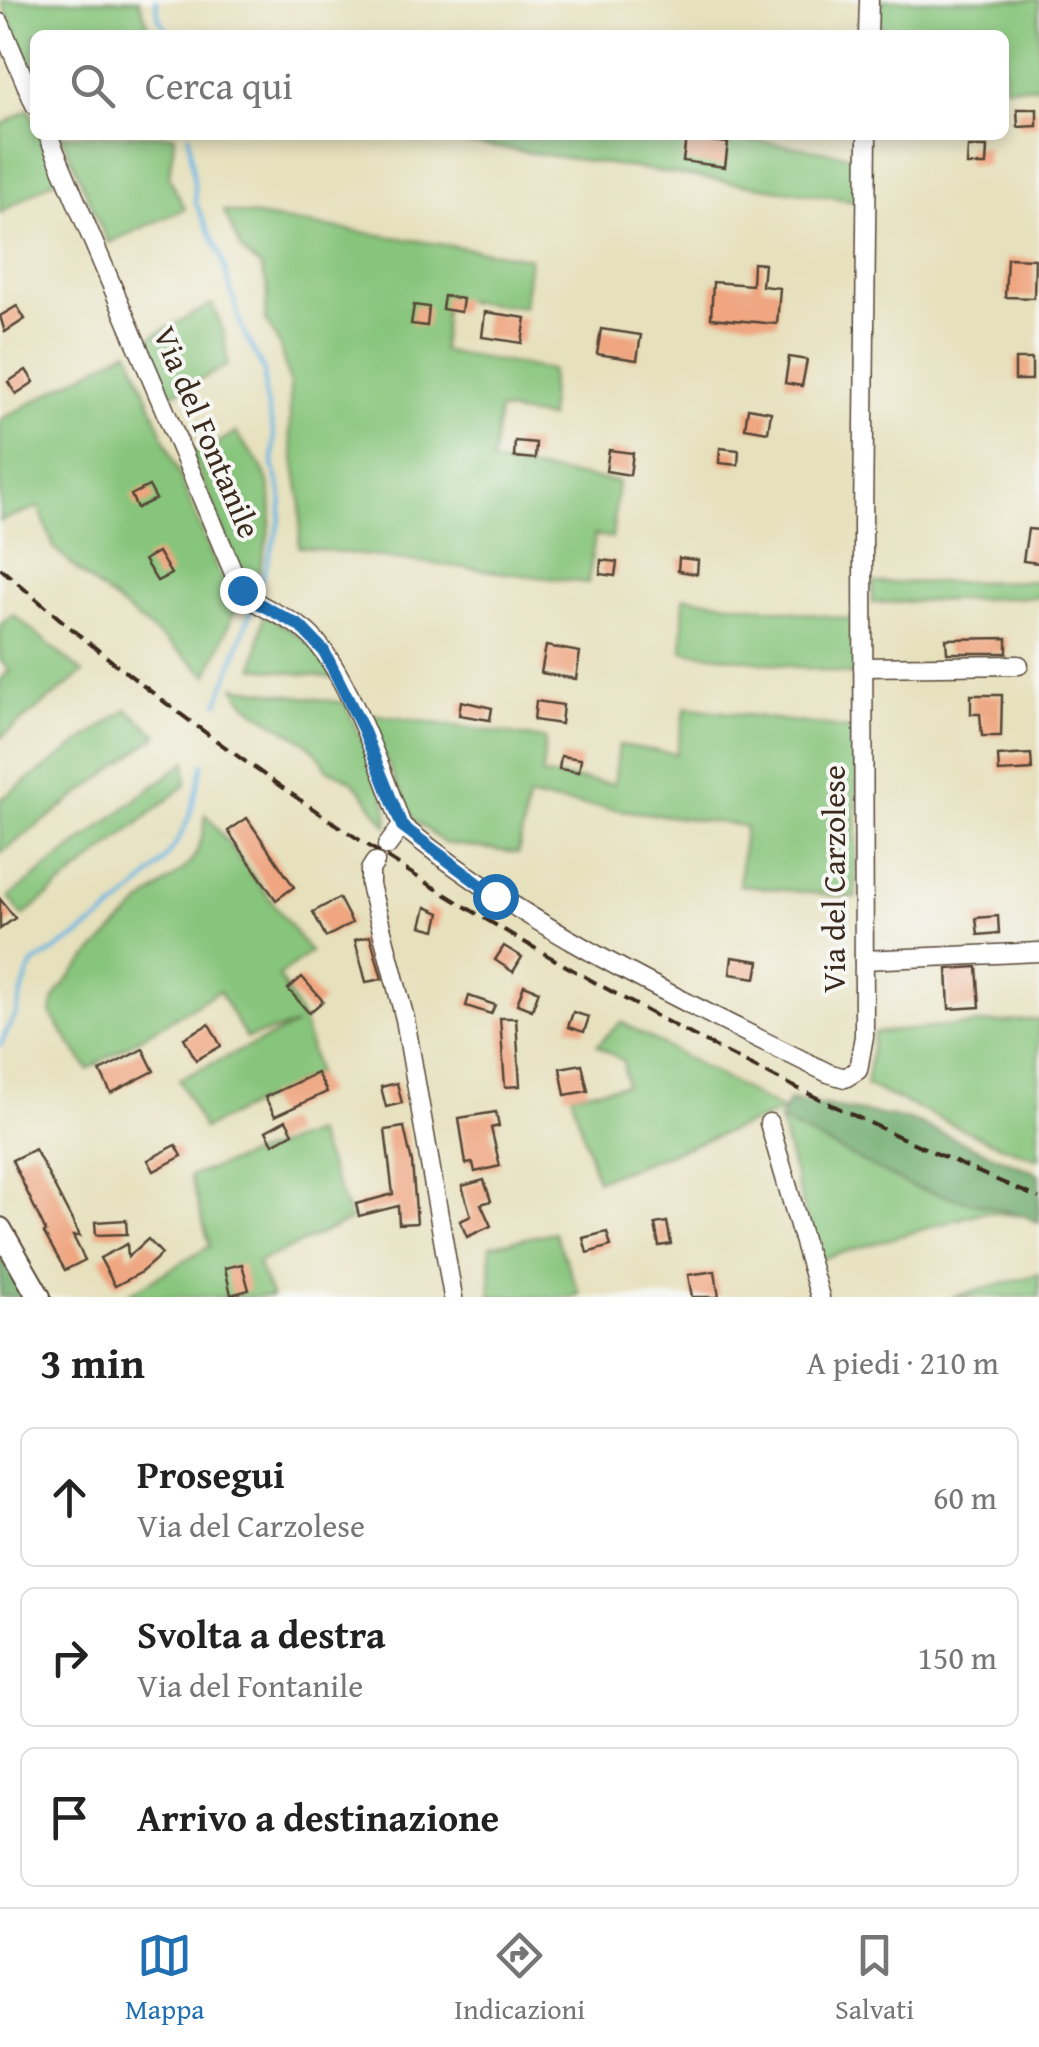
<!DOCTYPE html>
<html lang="it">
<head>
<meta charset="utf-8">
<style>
  body { margin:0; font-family:"Gentium Book Plus",serif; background:#f6f6f6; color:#222 }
  .stop { position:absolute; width:30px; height:30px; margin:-22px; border:8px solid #1f6fb2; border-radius:50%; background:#fff }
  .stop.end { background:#1f6fb2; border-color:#fff; box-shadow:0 2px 10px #0008 }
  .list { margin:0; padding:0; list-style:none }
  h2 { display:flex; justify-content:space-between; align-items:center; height:130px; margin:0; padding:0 40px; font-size:42px }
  h2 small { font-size:32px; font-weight:400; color:#767676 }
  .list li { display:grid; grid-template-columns:65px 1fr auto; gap:30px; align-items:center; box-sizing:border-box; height:140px; margin:0 20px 20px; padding:0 20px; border:2px solid #e0e0e0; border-radius:15px }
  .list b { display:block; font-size:38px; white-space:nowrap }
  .list p { margin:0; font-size:32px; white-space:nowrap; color:#767676 }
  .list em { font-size:32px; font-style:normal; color:#767676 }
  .icon { flex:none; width:55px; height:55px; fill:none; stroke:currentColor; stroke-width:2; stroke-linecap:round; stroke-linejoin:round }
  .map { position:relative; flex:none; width:1039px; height:1297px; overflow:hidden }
  .search { position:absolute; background:#fff; box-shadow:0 5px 15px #0003; left:30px; right:30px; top:30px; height:110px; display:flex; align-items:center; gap:25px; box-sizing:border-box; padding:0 35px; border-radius:15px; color:#767676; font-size:38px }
  .sheet { height:610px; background:#fff }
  nav { display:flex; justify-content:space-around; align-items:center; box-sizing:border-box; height:140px; border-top:2px solid #e0e0e0; background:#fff; font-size:28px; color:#767676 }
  nav a { display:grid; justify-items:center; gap:5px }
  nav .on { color:#1f6fb2 }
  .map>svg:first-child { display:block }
  .green { fill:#87c57c; stroke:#61784d; stroke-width:2.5 }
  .forest { fill:#6daa6c; stroke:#546a45; stroke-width:2.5 }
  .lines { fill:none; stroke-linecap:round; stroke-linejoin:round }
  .stream { stroke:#69b6e2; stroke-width:4 }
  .building { fill:#efa681 }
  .minor-casing { stroke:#554536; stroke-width:21 }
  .major-casing { stroke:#554536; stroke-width:26 }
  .minor { stroke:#fff; stroke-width:18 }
  .major { stroke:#fff; stroke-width:22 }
  .rail { stroke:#3b2a1e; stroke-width:4; stroke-dasharray:15 8; stroke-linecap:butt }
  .route { stroke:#1f6fb2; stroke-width:12 }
  .labels { text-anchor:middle; stroke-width:8; stroke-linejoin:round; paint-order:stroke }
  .street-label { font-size:32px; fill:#3b2a1e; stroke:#f6f6f2 }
</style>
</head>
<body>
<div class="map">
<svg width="1039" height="1297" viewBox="0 0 1039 1297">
  <rect width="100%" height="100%" fill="#f6f6f2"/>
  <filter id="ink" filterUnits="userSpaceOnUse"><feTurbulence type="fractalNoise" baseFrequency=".01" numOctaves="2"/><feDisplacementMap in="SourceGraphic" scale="20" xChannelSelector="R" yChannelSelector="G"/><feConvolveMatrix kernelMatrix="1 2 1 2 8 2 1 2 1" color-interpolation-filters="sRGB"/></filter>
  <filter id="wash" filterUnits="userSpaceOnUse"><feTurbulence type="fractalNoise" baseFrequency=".0048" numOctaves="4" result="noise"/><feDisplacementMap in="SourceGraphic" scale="40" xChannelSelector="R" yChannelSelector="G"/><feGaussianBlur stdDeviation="2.25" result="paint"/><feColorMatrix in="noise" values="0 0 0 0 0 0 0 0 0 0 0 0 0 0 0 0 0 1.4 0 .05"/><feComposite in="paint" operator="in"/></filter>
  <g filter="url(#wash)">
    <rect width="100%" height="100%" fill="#e6e0bc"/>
    <!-- green -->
    <g class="green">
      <polygon points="1,0 139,0 152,35 35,35 35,77"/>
      <polygon points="880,0 1039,0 1039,87 1004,86 1004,35 880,35"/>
      <polygon points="29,109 35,123 35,135 40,135 59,177 0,213 0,126"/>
      <polygon points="61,135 175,135 169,177 185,209 108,243"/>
      <polygon points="412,135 721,135 855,156 857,201"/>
      <polygon points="224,211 530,258 524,307 446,299 442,351 551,370 549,418 499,410 492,463 618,482 612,538 595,535 588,583 299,547 301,501 290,435 290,384 279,344 265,318 268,290 261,267 242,251"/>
      <polygon points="212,304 223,330 228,365 169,396 147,339"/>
      <polygon points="129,350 217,569 238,602 208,675 86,578 54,548 39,507 0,521 0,420"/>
      <path d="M236,432c7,12 15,20 23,31 28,42 2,88 -5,131l-11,-14 -52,-128 21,-6z"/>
      <polygon points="1039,581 1039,597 872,603 873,583"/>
      <polygon points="684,597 856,620 856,675 682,651"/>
      <polygon points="264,613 314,646 333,678 254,668"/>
      <polygon points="13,614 83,673 0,738 0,679 10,671 0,660 0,625"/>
      <path d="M234,687l111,16c12,29 48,94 42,123l-27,-37 -11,-10 -22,-10c-16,-39 -74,-45 -93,-82z"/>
      <polygon points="686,707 857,730 856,898 739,885 745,826 528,798 518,853 444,843 414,820 364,713 545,739 542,775 614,784 619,745 676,754"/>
      <polygon points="127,709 158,735 0,854 0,800"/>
      <polygon points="186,761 186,785 23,916 9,897"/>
      <path d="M206,814l104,138 -31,24 25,47 13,50 -114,56 -24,-50 117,-54 -50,13 -27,-47 -131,78 -37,-54c1,-6 1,-11 3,-16 9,-19 73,-82 92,-99 37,-34 53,-29 60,-86z"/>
      <polygon points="1039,1019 1039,1159 989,1141 866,1085 874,1033"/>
      <polygon points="621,1022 784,1111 597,1180 571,1094 626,1085 623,1061 597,1045"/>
      <polygon points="780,1120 912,1187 1025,1216 983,1212 817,1260"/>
      <polygon points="315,1133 351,1220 257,1263 272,1297 131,1297 130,1293 210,1246 190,1176"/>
      <polygon points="554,1232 580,1294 573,1297 491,1297 490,1246"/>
      <polygon points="1039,1274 1039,1297 952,1297"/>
    </g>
    <!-- forest -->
    <g class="forest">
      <polygon points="789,1100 910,1120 1039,1174 1039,1223 1025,1216 912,1187 780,1120"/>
      <polygon points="0,1244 30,1297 0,1297"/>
    </g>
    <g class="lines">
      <!-- stream -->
      <g class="stream">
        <polyline points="156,0 159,19 171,35"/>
        <polyline points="189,135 196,204 221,256 242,329 264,371 265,393 274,437 273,464 282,496 280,521 257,595"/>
        <polyline points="218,703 252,608"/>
        <path d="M0,1045l16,-31 12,-41 6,-10c51,-29 129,-83 152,-139 8,-19 12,-41 17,-60"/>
      </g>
    </g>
    <g id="blocks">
      <!-- building -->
      <g class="building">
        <polygon points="1017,109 1037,109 1037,126 1018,127"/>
        <polygon points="686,138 728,143 725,167 683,161"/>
        <polygon points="968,147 987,147 986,165 967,165"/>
        <polygon points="1007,258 1035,259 1034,298 1005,297"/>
        <polygon points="753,263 764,264 762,286 780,288 777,324 711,318 713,282 752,285"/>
        <polygon points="444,296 463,299 461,312 442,309"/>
        <polygon points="414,305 429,307 427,326 411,324"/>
        <polygon points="17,306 25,319 5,332 0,316"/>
        <polygon points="485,312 526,318 522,343 482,337"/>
        <polygon points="601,329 641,335 637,360 597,354"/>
        <polygon points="789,357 807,360 802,386 785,383"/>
        <rect x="1015" y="359" width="17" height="21"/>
        <polygon points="26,370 34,382 16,394 8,382"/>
        <polygon points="748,408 771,412 768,432 745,428"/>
        <polygon points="515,441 536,443 535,459 514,457"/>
        <polygon points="720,448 739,450 738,465 719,463"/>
        <polygon points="609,450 633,453 630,475 606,471"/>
        <polygon points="149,486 156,499 137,508 131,495"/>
        <polygon points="1028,529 1039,530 1039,563 1023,561"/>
        <polygon points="158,552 171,574 157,581 144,560"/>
        <polygon points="679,558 698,560 697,574 678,571"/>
        <polygon points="601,560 617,562 615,576 600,574"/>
        <polygon points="1007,638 1007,653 947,653 946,639"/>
        <polygon points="546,646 580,652 576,679 541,673"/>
        <polygon points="971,695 1002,695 1001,736 982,736 980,714 971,714"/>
        <polygon points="461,701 492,708 490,720 459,715"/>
        <polygon points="536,701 563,705 561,724 534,720"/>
        <polygon points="1031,754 1032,770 999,772 998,756"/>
        <polygon points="561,756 581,759 579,772 559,769"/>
        <polygon points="247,818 294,887 276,900 228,831"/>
        <polygon points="339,898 352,923 326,937 313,912"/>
        <polygon points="0,899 15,918 0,929"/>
        <polygon points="426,907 440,913 436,930 421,926"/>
        <polygon points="998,916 999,933 978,935 976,918"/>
        <polygon points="370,936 382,979 366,982 355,940"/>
        <polygon points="504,946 522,957 513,972 495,960"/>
        <polygon points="732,957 759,961 756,978 730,974"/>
        <polygon points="977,967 980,1007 949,1009 947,969"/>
        <polygon points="302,977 323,1001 309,1013 288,989"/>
        <polygon points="524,985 539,991 532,1010 517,1004"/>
        <polygon points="469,996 495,1005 491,1014 466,1006"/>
        <polygon points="573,1012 589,1017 584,1032 568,1027"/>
        <polygon points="500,1018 516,1018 520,1086 505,1087"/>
        <polygon points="209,1024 221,1046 196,1060 184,1038"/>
        <polygon points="143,1049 154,1071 111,1093 100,1071"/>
        <polygon points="582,1064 588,1091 565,1095 560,1068"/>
        <polygon points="317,1073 327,1092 275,1116 265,1097"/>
        <polygon points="397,1083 402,1103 386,1107 381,1087"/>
        <polygon points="496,1112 499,1126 491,1128 500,1166 475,1172 473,1163 466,1164 459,1118"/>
        <polygon points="286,1120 293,1133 273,1144 266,1131"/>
        <polygon points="404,1127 412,1163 417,1223 399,1224 398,1206 359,1216 356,1204 393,1194 385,1130"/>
        <polygon points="176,1145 182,1156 154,1171 148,1160"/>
        <polygon points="35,1149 80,1236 73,1236 85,1260 65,1270 44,1233 46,1232 12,1160"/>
        <polygon points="484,1180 491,1201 481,1204 491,1226 467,1237 460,1221 471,1216 462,1186"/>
        <polygon points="126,1220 127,1234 96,1235 95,1222"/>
        <polygon points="667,1222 671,1244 659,1246 655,1224"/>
        <polygon points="607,1232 611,1246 587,1253 583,1238"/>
        <polygon points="148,1239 162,1254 140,1273 115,1286 100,1258 127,1244 128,1257"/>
        <polygon points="242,1264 249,1290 231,1295 225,1268"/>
        <polygon points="715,1271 719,1297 692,1297 688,1275"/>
      </g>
    </g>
  </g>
  <g filter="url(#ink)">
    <use href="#blocks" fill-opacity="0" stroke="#554536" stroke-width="2.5"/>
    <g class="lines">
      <!-- minor casing -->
      <g class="minor-casing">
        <g id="minor">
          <polyline points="0,23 35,105"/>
          <polyline points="868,35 869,0"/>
          <path d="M48,135l193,455c20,21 51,26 71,47 35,36 72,139 90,189"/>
          <polyline points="863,667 1019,665"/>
          <path d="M402,826c128,104 279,174 426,247l17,5 13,-8 6,-34 -1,-513 4,-388"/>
          <polyline points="387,846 402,826"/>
          <polyline points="375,862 370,870 370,885 405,1019 453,1297"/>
          <polyline points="864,960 1039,952"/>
          <polyline points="769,1123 820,1297"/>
        </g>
      </g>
      <!-- major casing -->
      <g class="major-casing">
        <polyline id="major" points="0,1229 39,1297"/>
      </g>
      <!-- minor -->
      <use href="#minor" class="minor"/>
      <!-- major -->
      <use href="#major" class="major"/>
      <!-- rail -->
      <path class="rail" d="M0,568c306,267 666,473 1039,630"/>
    </g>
  </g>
  <g class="lines" filter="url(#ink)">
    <!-- route -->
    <polyline class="route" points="242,590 256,602 300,626 324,651 363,729 402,826 495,896"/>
  </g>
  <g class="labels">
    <!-- street labels -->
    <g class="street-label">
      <text transform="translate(207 432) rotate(67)" y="11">Via del Fontanile</text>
      <text transform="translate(834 879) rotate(-90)" y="11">Via del Carzolese</text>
    </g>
  </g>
</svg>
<div class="stop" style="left:495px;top:896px"></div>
<div class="stop end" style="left:242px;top:590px"></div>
<div class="search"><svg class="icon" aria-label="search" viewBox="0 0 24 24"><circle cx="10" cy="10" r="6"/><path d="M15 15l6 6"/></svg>Cerca qui</div>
</div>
<section class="sheet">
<h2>3 min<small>A piedi · 210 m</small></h2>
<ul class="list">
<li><svg class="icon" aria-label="ahead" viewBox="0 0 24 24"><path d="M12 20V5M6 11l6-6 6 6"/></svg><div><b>Prosegui</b><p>Via del Carzolese</p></div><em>60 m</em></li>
<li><svg class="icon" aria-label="right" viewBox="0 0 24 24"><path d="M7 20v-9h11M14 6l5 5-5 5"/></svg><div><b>Svolta a destra</b><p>Via del Fontanile</p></div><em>150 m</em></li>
<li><svg class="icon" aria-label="arrive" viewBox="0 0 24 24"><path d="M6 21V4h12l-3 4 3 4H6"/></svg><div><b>Arrivo a destinazione</b></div></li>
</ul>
</section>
<nav>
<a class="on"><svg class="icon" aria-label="map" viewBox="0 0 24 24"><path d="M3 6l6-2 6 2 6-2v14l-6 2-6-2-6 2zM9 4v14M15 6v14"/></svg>Mappa</a>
<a><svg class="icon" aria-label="directions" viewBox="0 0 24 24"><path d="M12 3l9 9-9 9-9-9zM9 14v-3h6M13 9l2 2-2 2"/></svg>Indicazioni</a>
<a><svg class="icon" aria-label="saved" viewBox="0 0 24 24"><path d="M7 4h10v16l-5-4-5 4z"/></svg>Salvati</a>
</nav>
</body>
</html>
